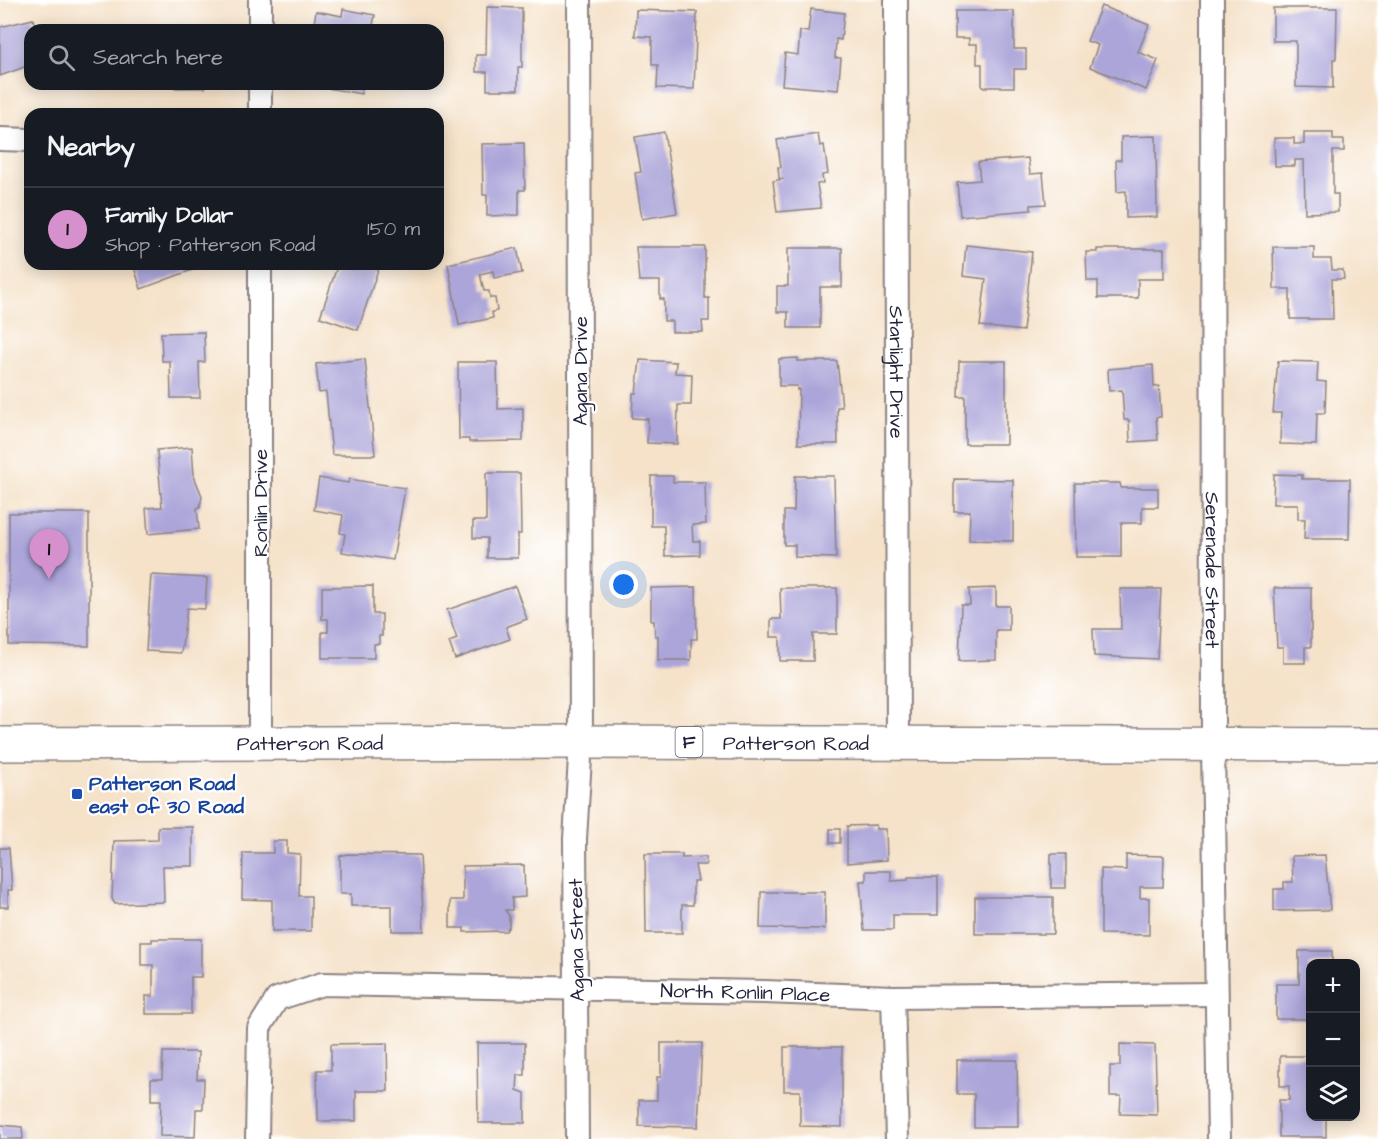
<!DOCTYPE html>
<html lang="en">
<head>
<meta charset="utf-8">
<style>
  body { margin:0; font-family:"Architects Daughter",sans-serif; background:#242831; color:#f1f3f6 }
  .controls { position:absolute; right:18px; bottom:18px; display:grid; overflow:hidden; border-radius:12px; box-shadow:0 3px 15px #0003 }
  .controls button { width:54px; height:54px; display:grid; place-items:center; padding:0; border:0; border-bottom:2px solid #363941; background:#171b24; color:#f1f3f6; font:30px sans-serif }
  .you { position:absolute; left:624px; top:585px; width:21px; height:21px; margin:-15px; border:4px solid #fff; border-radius:50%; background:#1a73e8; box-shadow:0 0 0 9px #1a73e833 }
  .badge { display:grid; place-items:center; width:39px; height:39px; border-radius:50%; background:#d690ce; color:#111; font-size:20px; font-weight:700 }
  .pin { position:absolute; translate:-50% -50px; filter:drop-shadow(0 2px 3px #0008) }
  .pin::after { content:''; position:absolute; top:32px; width:21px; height:18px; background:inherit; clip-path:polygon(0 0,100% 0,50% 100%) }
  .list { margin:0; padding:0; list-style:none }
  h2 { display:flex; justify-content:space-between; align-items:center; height:78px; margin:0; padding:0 24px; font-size:26px }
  h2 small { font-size:20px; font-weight:400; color:#9ea1a6 }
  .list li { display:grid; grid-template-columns:39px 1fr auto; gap:18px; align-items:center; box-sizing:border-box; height:84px; padding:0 24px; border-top:2px solid #363941 }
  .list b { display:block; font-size:22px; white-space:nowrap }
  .list p { margin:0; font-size:20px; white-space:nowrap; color:#9ea1a6 }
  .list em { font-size:20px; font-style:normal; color:#9ea1a6 }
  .icon { flex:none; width:33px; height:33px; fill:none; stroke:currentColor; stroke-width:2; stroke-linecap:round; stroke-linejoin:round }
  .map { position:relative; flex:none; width:1378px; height:1139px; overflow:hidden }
  .search { position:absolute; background:#171b24; box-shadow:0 3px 15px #0003; left:24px; top:24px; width:420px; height:66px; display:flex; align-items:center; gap:15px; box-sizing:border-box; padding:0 21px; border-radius:18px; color:#9ea1a6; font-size:22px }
  .panel { position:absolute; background:#171b24; box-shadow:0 3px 15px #0003; left:24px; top:108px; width:420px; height:162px; border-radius:18px }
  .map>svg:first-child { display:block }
  .building { fill:#aca5d9 }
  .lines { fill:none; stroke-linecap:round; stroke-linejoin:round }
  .street-casing { stroke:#8c8282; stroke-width:26 }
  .primary-casing { stroke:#8c8282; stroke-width:36 }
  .street { stroke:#fff; stroke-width:22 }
  .primary { stroke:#fff; stroke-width:33 }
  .transit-dot { fill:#1a4fb4; stroke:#fff; stroke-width:2 }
  .labels { text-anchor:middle; stroke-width:4.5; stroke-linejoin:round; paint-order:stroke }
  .shield { fill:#fff; stroke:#646476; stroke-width:1.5 }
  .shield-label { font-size:18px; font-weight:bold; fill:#22223b }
  .street-label { font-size:20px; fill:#22223b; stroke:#fff }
  .transit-label { font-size:20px; font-weight:bold; fill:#164399; stroke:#fff; text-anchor:start }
</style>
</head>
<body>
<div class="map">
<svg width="1378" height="1139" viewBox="0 0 1378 1139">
  <rect width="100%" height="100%" fill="#fff"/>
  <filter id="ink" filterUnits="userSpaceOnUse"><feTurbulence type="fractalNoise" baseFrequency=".0167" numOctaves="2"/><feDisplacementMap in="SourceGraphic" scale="12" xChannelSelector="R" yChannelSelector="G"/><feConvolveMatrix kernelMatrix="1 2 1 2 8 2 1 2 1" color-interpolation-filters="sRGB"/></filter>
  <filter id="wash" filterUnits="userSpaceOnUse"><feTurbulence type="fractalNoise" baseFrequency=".008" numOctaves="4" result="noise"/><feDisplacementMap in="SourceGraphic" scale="24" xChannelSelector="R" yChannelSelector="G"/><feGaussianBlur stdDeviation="1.35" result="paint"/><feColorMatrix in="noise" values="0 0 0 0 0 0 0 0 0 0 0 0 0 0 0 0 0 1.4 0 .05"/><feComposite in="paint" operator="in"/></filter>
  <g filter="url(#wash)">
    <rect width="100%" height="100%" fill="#f5e2c9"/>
    <g id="blocks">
      <!-- building -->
      <g class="building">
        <polygon points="1101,6 1149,25 1138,52 1158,60 1146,90 1090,67 1098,45 1087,41"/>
        <polygon points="487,7 522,8 522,67 518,67 518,90 487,90 487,72 476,72 476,55 486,55"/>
        <polygon points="1273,8 1337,8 1336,59 1333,59 1333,88 1296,87 1296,41 1273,41"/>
        <polygon points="343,9 375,15 372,30 313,30 316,11 342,16"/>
        <polygon points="811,9 844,13 841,40 836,39 835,58 841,58 838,90 782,85 785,53 798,55 800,31 808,32"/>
        <polygon points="636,10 697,12 694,89 657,88 658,65 652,65 652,37 635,36"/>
        <polygon points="955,11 1014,11 1014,49 1026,49 1026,69 1014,69 1014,87 982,87 982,64 977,64 977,44 969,44 969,38 955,38"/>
        <polygon points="33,19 36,30 30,30 30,65 0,76 0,27"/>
        <rect x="174" y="84" width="31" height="4"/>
        <polygon points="328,84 363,84 361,94 327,88"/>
        <polygon points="664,132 677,213 642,219 635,173 641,172 635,137"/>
        <polygon points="1304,133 1333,133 1333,140 1344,140 1344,151 1333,151 1333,194 1338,194 1338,212 1305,213 1304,160 1295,160 1295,166 1275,166 1274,138 1294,138 1294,144 1304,144"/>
        <polygon points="818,134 820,146 824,145 828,174 822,175 823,183 817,184 821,208 777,212 773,181 782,179 779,178 778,167 781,167 777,140"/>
        <polygon points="1156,136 1157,217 1126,218 1126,191 1117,192 1116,160 1121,160 1121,137"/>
        <polygon points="524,143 525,190 519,190 519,215 487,216 487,195 483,195 482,144"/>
        <polygon points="1028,158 1030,174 1043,173 1046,204 1031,205 1031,210 960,216 957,182 980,180 978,162"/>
        <polygon points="966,245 1032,252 1023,331 980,326 986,279 963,276"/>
        <polygon points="636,247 705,247 705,298 709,298 709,321 702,321 703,332 672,332 672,321 664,321 664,299 660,299 660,281 639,281"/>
        <polygon points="1273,247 1314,247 1314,259 1331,259 1332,270 1343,270 1344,279 1332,279 1333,319 1290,319 1290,289 1274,289"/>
        <polygon points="517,248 522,273 494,278 493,271 480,274 484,291 489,291 490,298 495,298 497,311 492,312 493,318 459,325 448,264"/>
        <polygon points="788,248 842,248 842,287 820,287 820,328 788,328 788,312 777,312 777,286 788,286"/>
        <polygon points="1097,249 1164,249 1164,279 1138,279 1138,298 1098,298 1098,281 1087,281 1086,252 1097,252"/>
        <polygon points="133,264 208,264 141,289"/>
        <polygon points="338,264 380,264 358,330 320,317"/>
        <polygon points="204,332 205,362 199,362 200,398 171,398 170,361 162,361 161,333"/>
        <polygon points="798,358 798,361 837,361 842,407 837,407 838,444 798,444 799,389 797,390 797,386 779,386 779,359"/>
        <polygon points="365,359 375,455 332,455 326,392 319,393 316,364"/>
        <polygon points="640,360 676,362 675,373 692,374 691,405 678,405 677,444 647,443 648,419 632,418 633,393 636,393"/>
        <polygon points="959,361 1006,361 1006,444 965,444 965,396 958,396"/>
        <polygon points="1278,361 1318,362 1317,381 1326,382 1325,413 1317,413 1316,445 1280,444 1281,413 1273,413"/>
        <polygon points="458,362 497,362 498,409 523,408 523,441 469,442 469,439 459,439"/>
        <polygon points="1153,365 1154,387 1159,386 1161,417 1156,417 1158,440 1130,442 1129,420 1124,420 1122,390 1109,391 1108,369"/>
        <polygon points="192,447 194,476 202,496 200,507 197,508 199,529 148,534 146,508 162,507 157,450"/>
        <polygon points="486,473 520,473 521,534 518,534 518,558 487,558 487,538 473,538 473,521 486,521"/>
        <polygon points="1274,474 1302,475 1302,479 1350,479 1349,539 1304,539 1305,519 1298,519 1298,504 1273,504"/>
        <polygon points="651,476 673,476 673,482 705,482 706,524 692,525 693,541 700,541 700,555 665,556 664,526 651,526"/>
        <polygon points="795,476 834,476 836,558 795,557 795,545 784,545 784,511 794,511"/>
        <polygon points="319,478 348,483 349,479 405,488 393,560 342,552 345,534 340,533 343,515 314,510"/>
        <polygon points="954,479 1013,480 1013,541 969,540 970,511 954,511"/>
        <polygon points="1075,483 1120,483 1121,488 1158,488 1158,507 1142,507 1142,523 1121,523 1121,557 1076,557"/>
        <polygon points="9,513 89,513 89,646 9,645"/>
        <polygon points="151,575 207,578 205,609 187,608 181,653 146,651"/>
        <polygon points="373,586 373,614 382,614 382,636 379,636 379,644 374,644 374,658 322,658 322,632 328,632 328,619 322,619 322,587"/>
        <polygon points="515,586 527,619 506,627 510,639 455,659 449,642 457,639 447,610"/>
        <polygon points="696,587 697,639 691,639 691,660 658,660 658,636 655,636 654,621 651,621 651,588"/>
        <polygon points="780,588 837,588 837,634 813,634 813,661 780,661 780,637 771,637 771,619 781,619"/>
        <polygon points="996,588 996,606 1009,606 1009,630 996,630 996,660 959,661 961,605 970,605 969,589"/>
        <polygon points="1274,588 1311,588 1311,647 1305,647 1305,663 1283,663 1283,647 1277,647"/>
        <polygon points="1120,589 1161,589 1157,659 1094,656 1093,629 1121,629"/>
        <polygon points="876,825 876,829 886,829 887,860 847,863 847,826"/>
        <polygon points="158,827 193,827 193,866 163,866 164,902 115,904 112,899 114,841 158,840"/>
        <rect x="830" y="829" width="10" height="14"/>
        <polygon points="273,841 287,841 287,853 300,854 299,896 311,896 311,931 272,931 272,900 242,899 243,853 273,853"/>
        <polygon points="0,848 9,848 12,890 8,890 8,907 0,907"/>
        <polygon points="347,854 420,855 424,931 392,931 392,906 351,906 351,894 340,894 340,856"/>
        <polygon points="645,854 682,854 682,858 706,857 706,865 695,865 698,881 693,881 693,905 682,905 682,933 646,933"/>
        <rect x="1051" y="854" width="15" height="34"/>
        <polygon points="1126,855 1164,856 1163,887 1140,887 1140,898 1149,898 1149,935 1101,934 1101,869 1126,870"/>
        <polygon points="1325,855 1330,910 1274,911 1274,889 1284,889 1284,882 1293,882 1292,856"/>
        <polygon points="524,865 525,897 512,898 512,910 505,910 509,916 509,926 506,931 464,932 464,928 450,928 450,900 463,900 463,866"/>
        <polygon points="866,871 891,871 891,881 908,880 908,877 938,877 938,915 893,915 893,930 864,930 860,881 866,881"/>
        <polygon points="761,892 825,892 825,929 760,928"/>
        <rect x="975" y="897" width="78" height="37"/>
        <polygon points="152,939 201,939 201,977 191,977 191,1014 146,1014 146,996 153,996 153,965 141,965 141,942 152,942"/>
        <polygon points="1299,951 1332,951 1332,964 1310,964 1310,1019 1276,1019 1276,984 1299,984"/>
        <polygon points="387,1043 388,1091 356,1091 356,1121 318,1121 317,1070 331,1070 331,1044"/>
        <polygon points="477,1043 525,1043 525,1075 518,1075 517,1090 525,1093 525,1123 478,1123"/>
        <polygon points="661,1043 702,1043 698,1127 639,1126 639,1100 657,1100 657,1077 661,1077"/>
        <polygon points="1120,1044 1155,1045 1157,1115 1120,1114 1121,1096 1110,1096 1110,1066 1120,1066"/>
        <polygon points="784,1047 842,1047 842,1127 800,1126 800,1091 784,1091"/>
        <polygon points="163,1052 198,1052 197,1079 204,1079 203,1109 196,1109 195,1137 160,1136 161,1100 151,1100 151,1079 162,1079"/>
        <polygon points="1280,1056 1310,1056 1310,1116 1326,1116 1326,1137 1279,1137 1279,1100 1289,1100 1289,1086 1280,1086"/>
        <polygon points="957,1060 1017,1060 1018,1127 974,1127 974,1094 957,1094"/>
        <polygon points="0,1125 22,1127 23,1139 0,1139"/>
      </g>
    </g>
  </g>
  <g filter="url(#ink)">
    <use href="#blocks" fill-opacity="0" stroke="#8c8282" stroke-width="1.5"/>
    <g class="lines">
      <!-- street casing -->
      <g class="street-casing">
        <g id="street">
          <polyline points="260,0 260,30"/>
          <path id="s1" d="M896,0l2,745"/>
          <path id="s2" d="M1212,0l1,746 6,393"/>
          <polyline points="260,84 260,114"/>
          <polyline points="0,139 30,140"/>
          <polyline points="260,264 260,743"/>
          <polyline points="893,997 897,1139"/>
          <path id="s3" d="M257,1139l2,-111 18,-29 45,-15 443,8 128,5 323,-3"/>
          <polyline points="577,1139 575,839 581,742 579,0"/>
        </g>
      </g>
      <!-- primary casing -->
      <g class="primary-casing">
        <g id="primary">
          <path id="s4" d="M0,744l581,-2 797,3"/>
        </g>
      </g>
      <!-- street -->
      <use href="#street" class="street"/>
      <!-- primary -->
      <use href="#primary" class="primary"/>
    </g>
  </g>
  <!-- markers -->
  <rect class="transit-dot" x="71" y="788" width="12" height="12" rx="3"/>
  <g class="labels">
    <!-- shield labels -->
    <rect class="shield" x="675.5" y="727" width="27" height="30" rx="4.5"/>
    <g class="shield-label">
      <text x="689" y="748">F</text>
    </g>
    <!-- street labels -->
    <g class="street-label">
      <text transform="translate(580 371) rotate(-90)" y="7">Agana Drive</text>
      <text dy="7" stroke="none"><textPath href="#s1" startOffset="372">Starlight Drive</textPath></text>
      <text transform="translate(260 503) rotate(-90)" y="7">Ronlin Drive</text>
      <text dy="7" stroke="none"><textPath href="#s2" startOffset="570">Serenade Street</textPath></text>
      <text dy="7" stroke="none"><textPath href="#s4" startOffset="310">Patterson Road</textPath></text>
      <text dy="7" stroke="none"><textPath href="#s4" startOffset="796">Patterson Road</textPath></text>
      <text transform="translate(576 940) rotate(-91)" y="7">Agana Street</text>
      <text dy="7" stroke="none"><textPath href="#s3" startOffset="616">North Ronlin Place</textPath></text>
    </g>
    <!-- transit labels -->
    <g class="transit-label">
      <text x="89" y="790">Patterson Road<tspan x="89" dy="23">east of 30 Road</tspan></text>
    </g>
  </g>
</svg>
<div class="controls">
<button>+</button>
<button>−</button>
<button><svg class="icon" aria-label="layers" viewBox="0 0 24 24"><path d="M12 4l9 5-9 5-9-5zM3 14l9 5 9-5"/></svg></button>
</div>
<div class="you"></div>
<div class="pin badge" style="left:49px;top:579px">1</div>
<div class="search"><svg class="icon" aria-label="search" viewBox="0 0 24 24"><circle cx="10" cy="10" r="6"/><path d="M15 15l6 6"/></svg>Search here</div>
<section class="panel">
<h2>Nearby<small></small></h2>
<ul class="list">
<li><span class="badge">1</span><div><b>Family Dollar</b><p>Shop · Patterson Road</p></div><em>150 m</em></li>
</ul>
</section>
</div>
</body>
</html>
